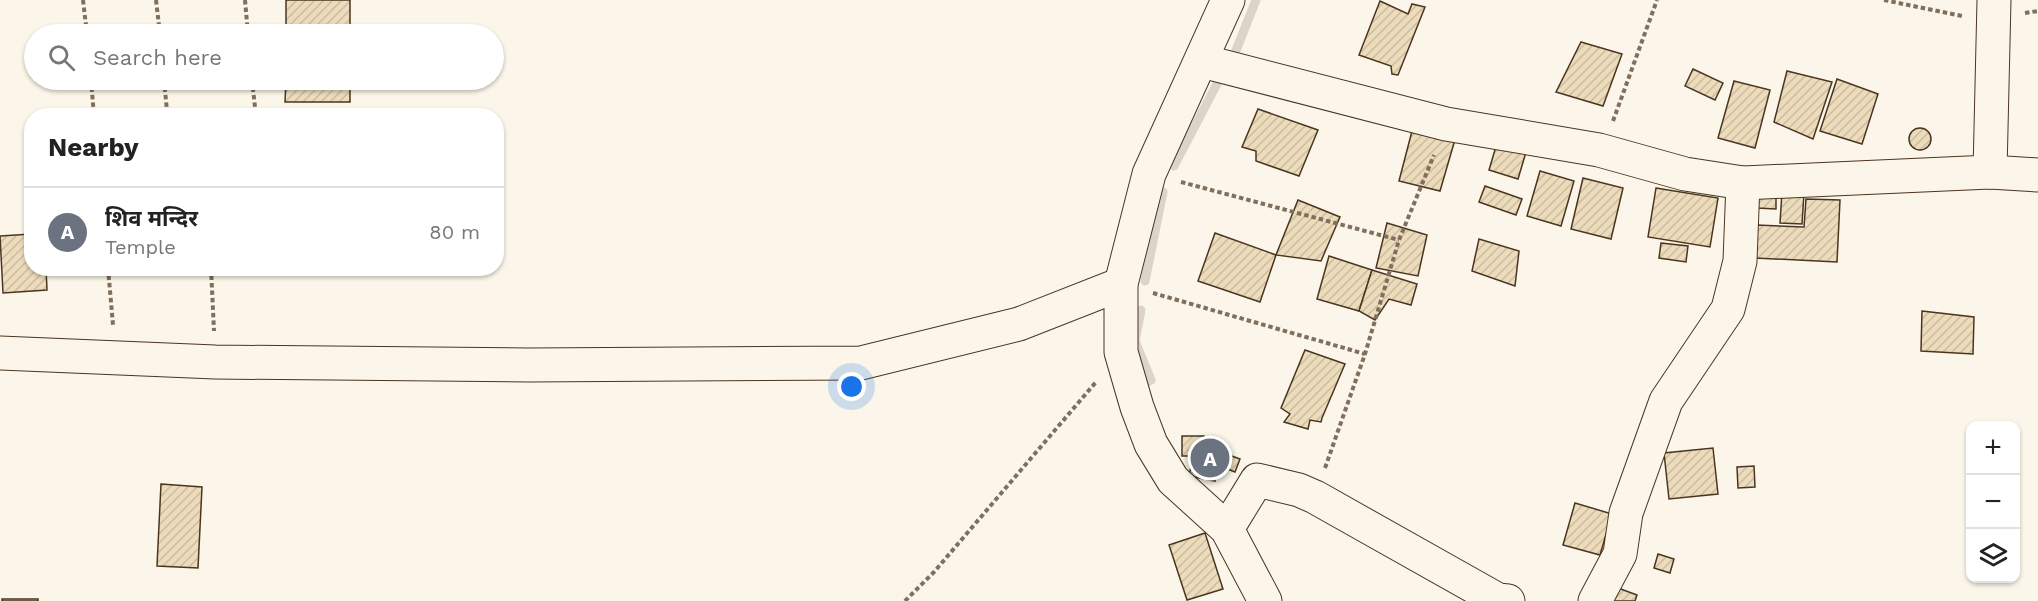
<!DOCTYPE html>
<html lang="en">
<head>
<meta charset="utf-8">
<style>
  body { margin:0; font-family:"Work Sans","Noto Sans Devanagari",sans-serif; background:#f2f2f2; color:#222 }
  .controls { position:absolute; right:18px; bottom:18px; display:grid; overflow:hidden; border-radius:12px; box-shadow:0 2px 4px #0004 }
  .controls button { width:54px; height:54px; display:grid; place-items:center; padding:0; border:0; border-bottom:2px solid #e0e0e0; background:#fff; color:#222; font:30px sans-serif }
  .you { position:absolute; left:852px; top:387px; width:21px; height:21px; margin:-15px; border:4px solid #fff; border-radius:50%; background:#1a73e8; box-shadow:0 0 0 9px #1a73e833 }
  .badge { display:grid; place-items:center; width:39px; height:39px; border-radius:50%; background:#7c3aed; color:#fff; font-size:20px; font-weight:700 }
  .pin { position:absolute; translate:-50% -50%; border:3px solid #fff; box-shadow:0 2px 6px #0006 }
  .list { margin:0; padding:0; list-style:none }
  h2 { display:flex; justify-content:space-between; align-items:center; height:78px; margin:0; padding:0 24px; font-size:26px }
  h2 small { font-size:20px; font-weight:400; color:#767676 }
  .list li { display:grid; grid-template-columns:39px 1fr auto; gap:18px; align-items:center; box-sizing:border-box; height:90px; padding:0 24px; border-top:2px solid #e0e0e0 }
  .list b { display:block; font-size:22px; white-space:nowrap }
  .list p { margin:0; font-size:20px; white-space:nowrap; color:#767676 }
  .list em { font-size:20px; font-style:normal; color:#767676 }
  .icon { flex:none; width:33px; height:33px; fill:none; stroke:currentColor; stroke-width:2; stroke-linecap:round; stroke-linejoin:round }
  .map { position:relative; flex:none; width:2038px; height:601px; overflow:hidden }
  .search { position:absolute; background:#fff; box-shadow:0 2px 4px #0004; left:24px; top:24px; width:480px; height:66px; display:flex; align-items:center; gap:15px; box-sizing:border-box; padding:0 21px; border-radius:33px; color:#767676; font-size:22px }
  .panel { position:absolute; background:#fff; box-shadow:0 2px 4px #0004; left:24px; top:108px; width:480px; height:168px; border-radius:24px }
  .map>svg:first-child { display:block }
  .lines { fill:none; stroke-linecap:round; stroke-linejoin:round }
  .stream { stroke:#dcd4c6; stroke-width:9 }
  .building { fill:url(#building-hatch); stroke:#4a3520; stroke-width:1.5 }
  .minor-casing { stroke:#4a3520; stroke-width:35 }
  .path { stroke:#7f6f5c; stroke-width:4; stroke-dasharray:4.5 3; stroke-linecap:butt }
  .minor { stroke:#fbf6e9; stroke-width:33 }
</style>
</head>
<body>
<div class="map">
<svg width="2038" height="601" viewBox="0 0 2038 601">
  <defs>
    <pattern id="building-hatch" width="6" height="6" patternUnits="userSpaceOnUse" patternTransform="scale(1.5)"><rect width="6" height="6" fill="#ecdcbc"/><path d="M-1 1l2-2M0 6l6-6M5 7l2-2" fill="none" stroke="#ccbda1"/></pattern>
  </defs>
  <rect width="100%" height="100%" fill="#fbf6e9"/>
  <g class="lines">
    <!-- stream -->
    <g class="stream">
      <polyline points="1235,53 1256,0"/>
      <polyline points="1174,166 1219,80"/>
      <polyline points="1145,281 1163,192"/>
      <polyline points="1136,388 1151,380 1135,341 1141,310"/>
    </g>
  </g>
  <!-- building -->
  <g class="building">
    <rect x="286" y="0" width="64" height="34"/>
    <polygon points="1380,1 1408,14 1412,4 1425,7 1398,75 1392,74 1391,66 1359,55"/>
    <polygon points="1581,42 1622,54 1603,106 1556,92"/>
    <polygon points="1693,69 1723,83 1715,100 1685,86"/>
    <polygon points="1787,71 1832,82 1813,139 1774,122"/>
    <polygon points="1837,79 1878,94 1862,144 1820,131"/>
    <polygon points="286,80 350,80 350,102 285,102"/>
    <polygon points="1734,81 1770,90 1755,148 1718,138"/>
    <polygon points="1418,108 1461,119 1440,191 1399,181"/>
    <polygon points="1258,109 1318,130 1299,176 1256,161 1256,151 1242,147"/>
    <circle cx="1920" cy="139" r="11"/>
    <polygon points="1497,143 1526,152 1518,179 1489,170"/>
    <polygon points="1540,171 1574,181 1561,226 1527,216"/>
    <polygon points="1583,178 1623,188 1611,239 1571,229"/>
    <polygon points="1485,186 1522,199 1516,215 1479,202"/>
    <polygon points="1758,187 1776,188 1776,209 1757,208"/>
    <polygon points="1656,188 1718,198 1710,247 1648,237"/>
    <polygon points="1782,192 1804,193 1802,224 1780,223"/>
    <polygon points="1806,199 1840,200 1837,262 1755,258 1757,225 1804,227"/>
    <polygon points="1298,200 1340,217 1321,261 1276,255"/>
    <polygon points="1387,223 1427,235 1418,276 1376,268"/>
    <polygon points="1215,233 1276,255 1260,302 1198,281"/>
    <polygon points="32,234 32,268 46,268 47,290 3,293 0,236"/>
    <polygon points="1479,239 1519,251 1515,286 1472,271"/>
    <polygon points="1661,243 1688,246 1686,262 1659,258"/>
    <polygon points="1329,256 1372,270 1359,311 1317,299"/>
    <polygon points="1372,270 1417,284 1411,305 1389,299 1375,320 1359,311"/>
    <polygon points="1922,311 1974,317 1973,354 1921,351"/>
    <polygon points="1305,350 1345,364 1322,418 1321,422 1310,420 1308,429 1284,422 1290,414 1281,408"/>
    <rect x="1182" y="436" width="22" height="20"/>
    <polygon points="1713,448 1718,494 1669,499 1664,453"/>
    <circle cx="1212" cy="456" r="5.5"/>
    <polygon points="1226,454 1240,459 1235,472 1220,466"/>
    <polygon points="1192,461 1217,465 1215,481 1189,476"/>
    <polygon points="1754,466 1755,487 1738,488 1737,467"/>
    <polygon points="161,484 202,487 198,568 157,566"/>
    <polygon points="1575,503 1612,514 1600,555 1563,545"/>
    <polygon points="1205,533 1223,589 1187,600 1169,545"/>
    <polygon points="1658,554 1674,559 1670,573 1654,568"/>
    <polygon points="1618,588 1637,595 1635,601 1613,601"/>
    <rect x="2" y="599" width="36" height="2"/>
  </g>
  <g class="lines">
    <!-- minor casing -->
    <g class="minor-casing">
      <g id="minor">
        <polyline points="1228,0 1149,174 1121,284 1121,352 1137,407 1151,444 1173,480 1227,529 1265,601"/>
        <polyline points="1202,61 1446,124 1599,150 1685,174 1743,183 1990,172 2038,175"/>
        <polyline points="1990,172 1994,0"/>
        <polyline points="0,353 215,362 528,365 861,363 1019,324 1121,284"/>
        <polyline points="1227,529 1257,480 1299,490 1315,497 1498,600 1508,601"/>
        <polyline points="1595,601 1620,554 1626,513 1666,401 1728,309 1740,261 1743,183"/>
      </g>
    </g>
    <!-- path -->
    <g class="path">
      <polyline points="83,0 87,34"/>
      <polyline points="156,0 160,34"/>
      <polyline points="245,0 248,34"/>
      <polyline points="1884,0 1962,16"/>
      <polyline points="2025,13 2038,11"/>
      <polyline points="91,80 94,116"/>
      <polyline points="164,80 167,111 174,116"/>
      <polyline points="252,80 256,116"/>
      <polyline points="1613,121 1657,0"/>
      <polyline points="1181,182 1399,240"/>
      <polyline points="108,268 113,325"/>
      <polyline points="211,268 214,331"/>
      <polyline points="1153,293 1365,354"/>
      <polyline points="1325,468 1365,354 1399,240 1434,155"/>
      <polyline points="905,601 934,572 1096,382"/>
    </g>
    <!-- minor -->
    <use href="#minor" class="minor"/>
  </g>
</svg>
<div class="controls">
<button>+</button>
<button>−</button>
<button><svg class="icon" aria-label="layers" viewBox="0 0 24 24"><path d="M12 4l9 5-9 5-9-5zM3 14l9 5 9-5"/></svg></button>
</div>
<div class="you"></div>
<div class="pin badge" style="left:1210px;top:458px;background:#6b7280">A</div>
<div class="search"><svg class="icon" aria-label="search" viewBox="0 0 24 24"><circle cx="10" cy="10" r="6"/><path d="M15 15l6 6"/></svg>Search here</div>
<section class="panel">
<h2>Nearby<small></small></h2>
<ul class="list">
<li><span class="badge" style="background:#6b7280">A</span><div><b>शिव मन्दिर</b><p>Temple</p></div><em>80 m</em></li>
</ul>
</section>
</div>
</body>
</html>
